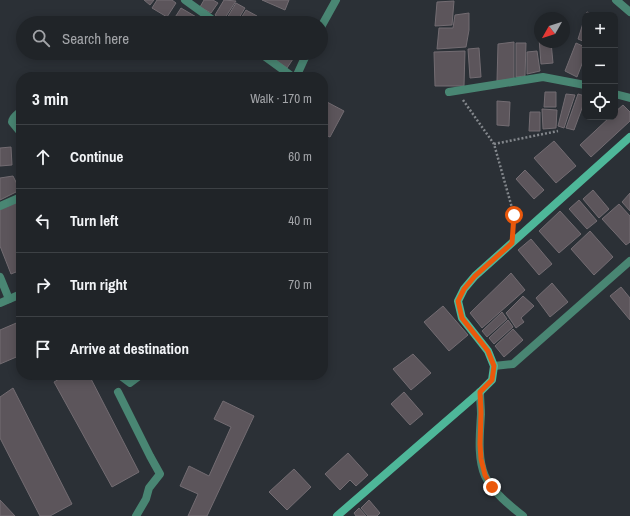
<!DOCTYPE html>
<html lang="en">
<head>
<meta charset="utf-8">
<style>
  body { margin:0; font-family:"Archivo Narrow",sans-serif; background:#282c30; color:#f1f3f6 }
  .controls { position:absolute; right:12px; top:12px; display:grid; overflow:hidden; border-radius:8px; box-shadow:0 2px 10px #0003 }
  .controls button { width:36px; height:36px; display:grid; place-items:center; padding:0; border:0; border-bottom:1px solid #3d4145; background:#202428; color:#f1f3f6; font:20px sans-serif }
  .compass { position:absolute; left:534px; top:12px; width:36px; height:36px; border-radius:50%; background:#202428; box-shadow:0 2px 10px #0003; rotate:231deg }
  .stop { position:absolute; width:12px; height:12px; margin:-9px; border:3px solid #ea580c; border-radius:50%; background:#fff }
  .stop.end { background:#ea580c; border-color:#fff; box-shadow:0 1px 4px #0008 }
  .list { margin:0; padding:0; list-style:none }
  h2 { display:flex; justify-content:space-between; align-items:center; height:52px; margin:0; padding:0 16px; font-size:17px }
  h2 small { font-size:13px; font-weight:400; color:#a2a4a8 }
  .list li { display:grid; grid-template-columns:26px 1fr auto; gap:12px; align-items:center; box-sizing:border-box; height:64px; padding:0 16px; border-top:1px solid #3d4145 }
  .list b { display:block; font-size:15px; white-space:nowrap }
  .list em { font-size:13px; font-style:normal; color:#a2a4a8 }
  .icon { flex:none; width:22px; height:22px; fill:none; stroke:currentColor; stroke-width:2; stroke-linecap:round; stroke-linejoin:round }
  .map { position:relative; flex:none; width:630px; height:516px; overflow:hidden }
  .search { position:absolute; background:#202428; box-shadow:0 2px 10px #0003; left:16px; top:16px; width:312px; height:44px; display:flex; align-items:center; gap:10px; box-sizing:border-box; padding:0 14px; border-radius:22px; color:#a2a4a8; font-size:15px }
  .panel { position:absolute; background:#202428; box-shadow:0 2px 10px #0003; left:16px; top:72px; width:312px; height:308px; border-radius:16px }
  .map>svg:first-child { display:block }
  .building { fill:#5c555b; stroke:#736c72 }
  .lines { fill:none; stroke-linecap:round; stroke-linejoin:round }
  .path { stroke:#83878c; stroke-width:2.5; stroke-dasharray:2 2; stroke-linecap:butt }
  .lane { stroke:#498673; stroke-width:6 }
  .street { stroke:#498673; stroke-width:8 }
  .secondary { stroke:#4eb799; stroke-width:8 }
  .route { stroke:#ea580c; stroke-width:5 }
</style>
</head>
<body>
<div class="map">
<svg width="630" height="516" viewBox="0 0 630 516">
  <rect width="100%" height="100%" fill="#2b3036"/>
  <!-- building -->
  <g class="building">
    <polygon points="144,0 154,0 150,5"/>
    <polygon points="157,0 172,0 176,3 167,17 152,8"/>
    <polygon points="204,0 213,0 218,3 211,13 200,7"/>
    <polygon points="224,0 236,1 223,21 215,15"/>
    <polygon points="262,0 289,0 285,10"/>
    <polygon points="454,1 452,25 435,26 437,2"/>
    <polygon points="236,3 245,8 236,23 224,23"/>
    <polygon points="181,8 198,18 195,23 172,22"/>
    <polygon points="246,10 257,16 253,23 238,23"/>
    <polygon points="587,12 596,15 586,15"/>
    <polygon points="469,13 469,30 466,47 437,49 439,28 453,28 455,15"/>
    <polygon points="585,17 585,42 578,39"/>
    <polygon points="261,18 269,23 257,23"/>
    <polygon points="539,38 540,42 551,42 553,63 541,64"/>
    <polygon points="514,42 514,79 497,81 498,44"/>
    <polygon points="516,43 526,43 525,76 516,77"/>
    <polygon points="576,43 585,47 585,56 577,77 565,71"/>
    <polygon points="479,48 481,77 470,78 468,49"/>
    <polygon points="465,51 464,86 435,86 434,52"/>
    <polygon points="537,51 540,71 527,74 527,52"/>
    <polygon points="266,53 297,53 287,68"/>
    <polygon points="545,92 556,92 556,107 544,107"/>
    <polygon points="566,94 575,95 564,128 558,126"/>
    <polygon points="578,94 585,96 585,100 574,130 566,128"/>
    <polygon points="497,101 510,102 509,126 497,125"/>
    <polygon points="327,102 344,111 330,137 323,134 323,111"/>
    <polygon points="623,105 630,112 630,121 591,157 580,145 610,117 615,117 615,112"/>
    <polygon points="542,109 557,110 556,128 543,129"/>
    <polygon points="530,112 540,112 540,131 529,131"/>
    <polygon points="554,141 576,166 556,183 534,158"/>
    <polygon points="11,147 12,165 0,166 0,148"/>
    <polygon points="525,170 544,190 534,199 516,179"/>
    <polygon points="13,176 20,190 0,200 0,178"/>
    <polygon points="593,190 609,209 599,218 583,199"/>
    <polygon points="630,193 630,211 622,202"/>
    <polygon points="21,200 21,270 11,274 0,246 0,208"/>
    <polygon points="579,200 597,221 587,229 569,209"/>
    <polygon points="619,204 630,216 630,242 626,245 602,219"/>
    <polygon points="560,211 581,234 559,253 539,231"/>
    <polygon points="590,231 613,257 594,275 571,249"/>
    <polygon points="531,239 552,264 539,275 518,250"/>
    <polygon points="511,273 525,290 482,328 470,313"/>
    <polygon points="552,283 568,302 550,317 536,298"/>
    <polygon points="621,287 630,298 630,320 610,296"/>
    <polygon points="523,296 534,306 521,318 524,322 516,328 506,313"/>
    <polygon points="443,306 468,335 449,351 424,322"/>
    <polygon points="502,312 507,319 487,337 482,331"/>
    <polygon points="508,320 513,327 494,344 489,338"/>
    <polygon points="21,321 21,355 0,364 0,330"/>
    <polygon points="513,329 523,340 504,357 495,346"/>
    <polygon points="413,354 431,373 411,390 393,369"/>
    <polygon points="66,375 89,375 139,472 112,487 54,382"/>
    <polygon points="13,388 72,504 50,516 40,516 0,438 0,397"/>
    <polygon points="404,392 423,414 410,425 391,404"/>
    <polygon points="223,401 254,416 207,516 188,516 198,494 180,486 189,466 209,476 231,427 214,419"/>
    <polygon points="348,453 368,475 356,486 350,480 340,490 325,474"/>
    <polygon points="294,469 311,487 287,510 269,492"/>
    <polygon points="0,500 15,516 0,516"/>
    <polygon points="369,500 380,513 377,516 368,516 361,508"/>
    <polygon points="359,508 366,516 356,516 354,513"/>
  </g>
  <g class="lines">
    <!-- path -->
    <g class="path">
      <polyline points="463,100 494,144 514,215 513,228"/>
      <polyline points="494,144 558,131"/>
    </g>
    <!-- lane -->
    <polyline class="lane" points="120,375 122,378 130,384 142,375"/>
    <!-- street -->
    <g class="street">
      <polyline points="185,0 217,23"/>
      <polyline points="616,0 630,12"/>
      <polyline points="321,27 336,0"/>
      <polyline points="260,53 293,77"/>
      <polyline points="296,77 307,53"/>
      <polyline points="449,92 543,77 585,85"/>
      <polyline points="615,94 630,98"/>
      <path d="M21,111c-3,3 -9,6 -9,11l9,11"/>
      <polyline points="0,206 21,197"/>
      <polyline points="0,277 9,299"/>
      <polyline points="0,303 21,294"/>
      <polyline points="494,366 513,364 630,261"/>
      <polyline points="118,392 150,456 160,474 149,488 146,499 136,516"/>
      <path d="M480,392c0,8 1,15 1,22 -1,19 -4,44 4,62 8,16 24,29 38,40"/>
    </g>
    <!-- secondary -->
    <polyline class="secondary" points="337,516 480,392 492,380 494,366 488,351 462,318 458,301 464,289 475,276 630,137"/>
  </g>
  <g class="lines">
    <!-- route -->
    <polyline class="route" points="492,487 485,475 481,459 480,444 481,412 480,392 492,380 494,366 488,351 462,318 458,301 464,289 475,276 512,243 514,215"/>
  </g>
</svg>
<div class="controls">
<button>+</button>
<button>−</button>
<button><svg class="icon" aria-label="locate" viewBox="0 0 24 24"><circle cx="12" cy="12" r="6"/><path d="M12 2v4M12 18v4M2 12h4M18 12h4"/></svg></button>
</div>
<svg class="compass" viewBox="-18 -18 36 36"><path d="M0-13l5 13h-10z" fill="#e53935"/><path d="M0 13l5-13h-10z" fill="#a2a4a8"/></svg>
<div class="stop" style="left:514px;top:215px"></div>
<div class="stop end" style="left:492px;top:487px"></div>
<div class="search"><svg class="icon" aria-label="search" viewBox="0 0 24 24"><circle cx="10" cy="10" r="6"/><path d="M15 15l6 6"/></svg>Search here</div>
<section class="panel">
<h2>3 min<small>Walk · 170 m</small></h2>
<ul class="list">
<li><svg class="icon" aria-label="ahead" viewBox="0 0 24 24"><path d="M12 20V5M6 11l6-6 6 6"/></svg><div><b>Continue</b></div><em>60 m</em></li>
<li><svg class="icon" aria-label="left" viewBox="0 0 24 24"><path d="M17 20v-9H6M10 6l-5 5 5 5"/></svg><div><b>Turn left</b></div><em>40 m</em></li>
<li><svg class="icon" aria-label="right" viewBox="0 0 24 24"><path d="M7 20v-9h11M14 6l5 5-5 5"/></svg><div><b>Turn right</b></div><em>70 m</em></li>
<li><svg class="icon" aria-label="arrive" viewBox="0 0 24 24"><path d="M6 21V4h12l-3 4 3 4H6"/></svg><div><b>Arrive at destination</b></div></li>
</ul>
</section>
</div>
</body>
</html>
